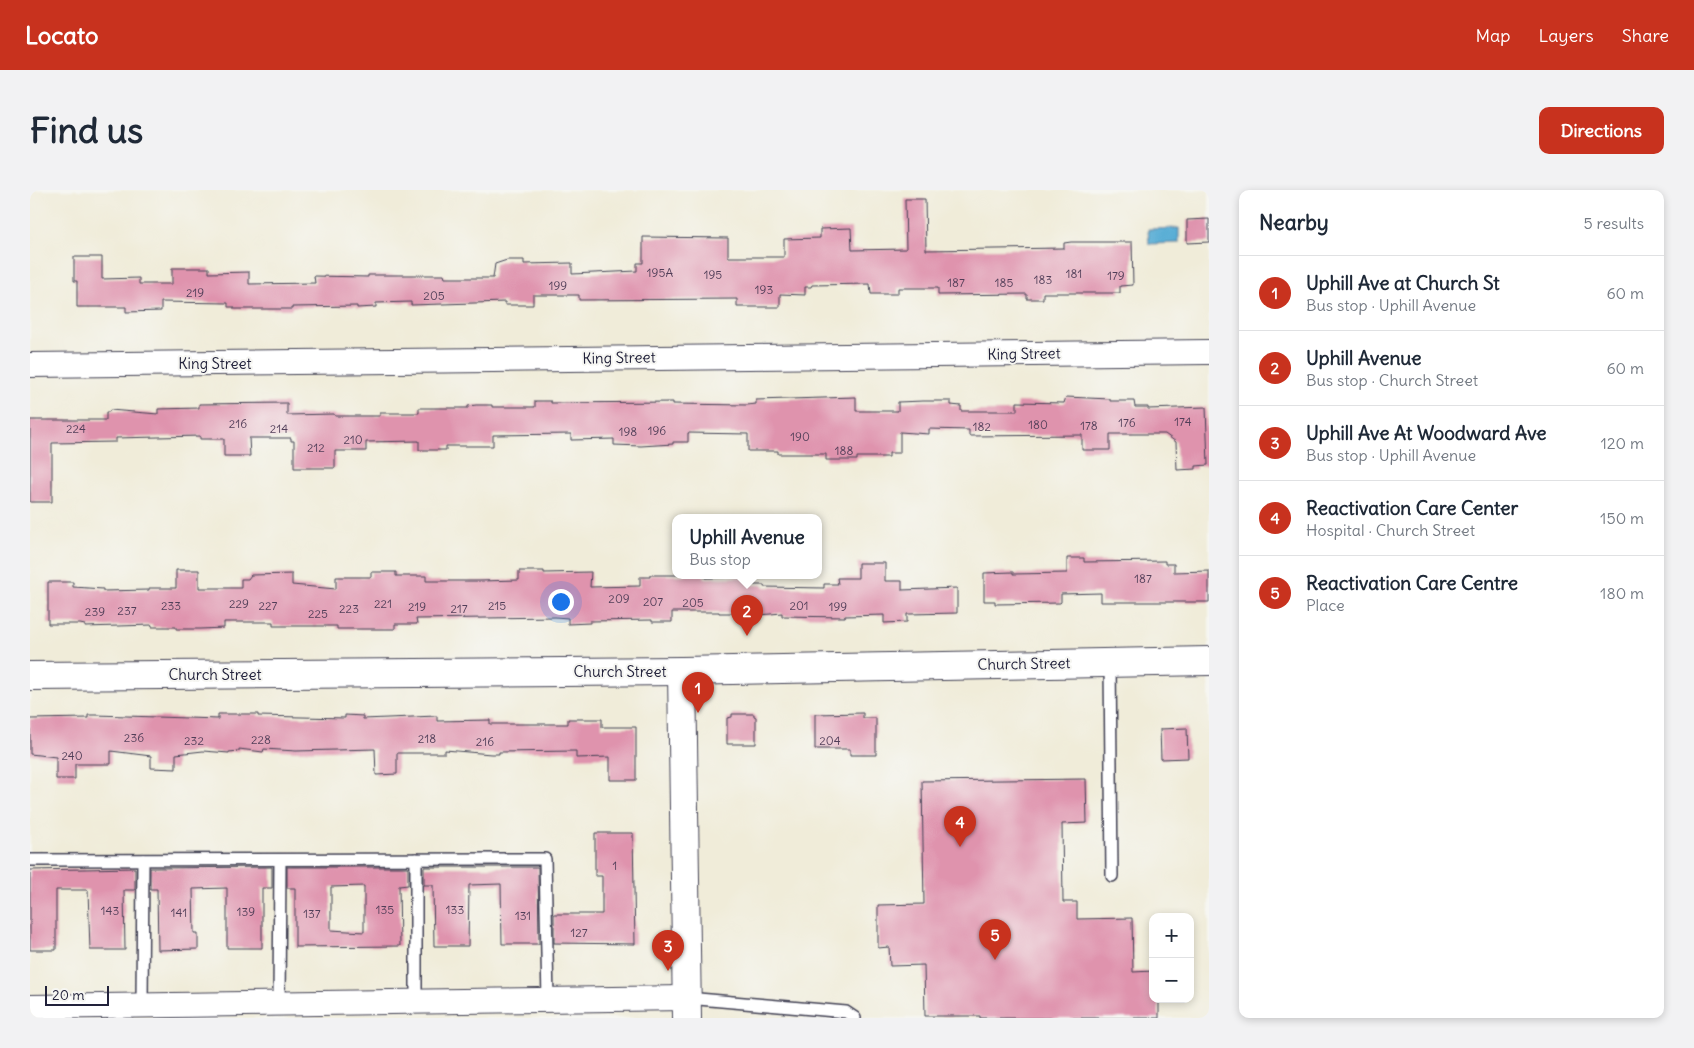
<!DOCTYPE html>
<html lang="en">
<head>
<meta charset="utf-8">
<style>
  body { margin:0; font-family:Delius,sans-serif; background:#f2f2f3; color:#1f2937 }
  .controls { position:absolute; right:15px; bottom:15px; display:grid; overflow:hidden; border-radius:10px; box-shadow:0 2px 8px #0003 }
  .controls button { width:45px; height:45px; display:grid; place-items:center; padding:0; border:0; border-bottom:1px solid #e0e1e3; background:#fff; color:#1f2937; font:25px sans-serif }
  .scale { position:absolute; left:15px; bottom:12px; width:64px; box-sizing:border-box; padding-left:5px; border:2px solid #22223b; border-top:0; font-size:14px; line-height:18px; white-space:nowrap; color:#22223b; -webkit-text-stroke:4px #f6f6f2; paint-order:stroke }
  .you { position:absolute; left:530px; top:411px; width:18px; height:18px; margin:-12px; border:4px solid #fff; border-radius:50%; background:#1a73e8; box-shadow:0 0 0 8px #1a73e833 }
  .badge { display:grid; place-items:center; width:32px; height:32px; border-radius:50%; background:#c8321e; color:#fff; font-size:16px; font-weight:700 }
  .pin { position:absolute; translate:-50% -41px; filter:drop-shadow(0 1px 2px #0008) }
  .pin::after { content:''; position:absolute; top:26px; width:18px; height:15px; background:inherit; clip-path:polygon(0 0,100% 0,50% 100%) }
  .popup { position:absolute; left:642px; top:324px; width:150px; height:65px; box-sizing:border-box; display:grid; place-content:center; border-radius:10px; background:#fff; filter:drop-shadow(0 1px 4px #0005); font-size:16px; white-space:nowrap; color:#747a83 }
  .popup b { font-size:19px; color:#1f2937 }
  .popup::after { content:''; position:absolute; left:50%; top:100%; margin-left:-10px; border:10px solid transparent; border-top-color:#fff }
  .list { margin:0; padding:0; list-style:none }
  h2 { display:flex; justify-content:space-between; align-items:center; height:65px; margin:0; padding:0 20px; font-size:21px }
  h2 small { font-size:16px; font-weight:400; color:#747a83 }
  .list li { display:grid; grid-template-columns:32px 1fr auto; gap:15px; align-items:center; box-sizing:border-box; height:75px; padding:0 20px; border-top:1px solid #e0e1e3 }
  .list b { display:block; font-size:19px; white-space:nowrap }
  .list p { margin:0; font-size:16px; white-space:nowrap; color:#747a83 }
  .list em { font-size:16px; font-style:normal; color:#747a83 }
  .map { position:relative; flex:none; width:1179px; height:828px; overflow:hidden; border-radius:10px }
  header { display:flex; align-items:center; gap:30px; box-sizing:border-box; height:70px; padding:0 25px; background:#c8321e; color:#fff }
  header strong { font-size:24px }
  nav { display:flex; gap:28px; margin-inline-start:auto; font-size:18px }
  .intro { display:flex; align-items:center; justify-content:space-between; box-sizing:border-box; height:120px; padding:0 30px }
  h1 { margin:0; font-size:35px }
  .button { padding:12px 22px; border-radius:10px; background:#c8321e; color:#fff; font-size:18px; font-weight:700 }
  main { display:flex; gap:30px; padding:0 30px }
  aside { flex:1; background:#fff; border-radius:10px; box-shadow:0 2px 8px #0003 }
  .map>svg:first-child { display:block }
  .water { fill:#59add5; stroke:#3e6888 }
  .building { fill:#df93ad; fill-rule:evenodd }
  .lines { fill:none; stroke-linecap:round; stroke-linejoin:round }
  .service-casing { stroke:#414053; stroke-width:14 }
  .minor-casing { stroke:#414053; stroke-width:26 }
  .tertiary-casing { stroke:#414053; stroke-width:30 }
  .service { stroke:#fff; stroke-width:11 }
  .minor { stroke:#fff; stroke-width:24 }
  .tertiary { stroke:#fff; stroke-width:28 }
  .labels { text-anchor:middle; stroke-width:4; stroke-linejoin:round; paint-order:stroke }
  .number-label { font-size:12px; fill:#513e58 }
  .street-label { font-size:15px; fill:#22223b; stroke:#f6f6f2 }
</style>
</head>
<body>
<header>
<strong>Locato</strong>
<nav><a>Map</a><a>Layers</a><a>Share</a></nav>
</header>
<div class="intro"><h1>Find us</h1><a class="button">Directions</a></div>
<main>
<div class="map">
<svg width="1179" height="828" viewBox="0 0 1179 828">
  <rect width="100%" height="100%" fill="#f6f6f2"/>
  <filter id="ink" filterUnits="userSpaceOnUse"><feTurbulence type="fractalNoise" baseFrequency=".02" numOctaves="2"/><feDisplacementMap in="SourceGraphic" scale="10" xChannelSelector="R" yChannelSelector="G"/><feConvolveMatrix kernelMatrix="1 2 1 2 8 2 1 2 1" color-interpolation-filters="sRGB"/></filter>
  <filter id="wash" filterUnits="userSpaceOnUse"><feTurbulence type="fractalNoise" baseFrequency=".0096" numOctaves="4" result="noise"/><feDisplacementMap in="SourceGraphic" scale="20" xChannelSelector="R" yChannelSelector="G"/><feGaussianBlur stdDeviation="1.12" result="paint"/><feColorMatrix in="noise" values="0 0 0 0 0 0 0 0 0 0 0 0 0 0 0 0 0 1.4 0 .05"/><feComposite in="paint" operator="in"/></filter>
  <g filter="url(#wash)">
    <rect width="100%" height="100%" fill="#f0ecd9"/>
    <!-- water -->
    <polygon class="water" points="1149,38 1149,53 1119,54 1118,39"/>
    <g id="blocks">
      <!-- building -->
      <g class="building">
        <polygon points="875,9 895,9 896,60 1034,58 1034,53 1041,52 1102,52 1103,95 1090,96 1090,103 1013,103 1013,109 997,109 997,104 908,105 908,98 868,98 868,104 841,104 840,94 782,95 781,97 775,97 775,105 750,104 750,117 707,117 707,109 549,110 549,105 503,105 503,115 475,115 475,112 381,115 381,112 346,113 346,117 327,118 327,116 262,117 262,119 204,119 204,117 198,117 198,113 131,112 131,121 96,122 96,117 47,117 47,91 44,91 44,67 72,67 72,89 109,88 109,94 142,94 142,78 179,78 179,83 219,82 219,94 285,93 284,86 338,87 338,85 414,85 415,88 463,88 465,74 477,70 494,70 494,74 542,73 542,84 607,81 607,73 613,73 613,47 698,48 698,67 754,67 754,49 790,48 790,39 821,38 822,60 876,59"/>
        <polygon points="1179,29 1179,52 1157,53 1157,30"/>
        <polygon points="826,207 826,221 868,221 868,212 893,211 921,211 921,215 931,216 931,221 987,221 987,212 1034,213 1036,207 1080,209 1080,211 1104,211 1105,217 1118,217 1118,219 1176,217 1178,275 1166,276 1166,279 1147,280 1146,252 1135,244 1080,244 1080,260 1052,260 1052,245 939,246 939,240 899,239 899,244 870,242 870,263 859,263 859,267 827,267 827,270 796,270 796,264 748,264 748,261 718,261 718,244 658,243 658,252 643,252 643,254 611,256 584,255 584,249 541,250 541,244 463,245 463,256 416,256 416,260 389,260 389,251 336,252 336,261 305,261 305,278 264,278 264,251 261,251 261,248 219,248 220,266 194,266 194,249 170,249 170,246 86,248 86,252 22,253 22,312 0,312 0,230 76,230 76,222 79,222 80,220 128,224 128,219 169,218 169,214 257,213 257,225 304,224 305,226 350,226 350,223 389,223 389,218 438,218 438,216 446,215 462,215 462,217 505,217 505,211 521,211 521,213 643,212 643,214 717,215 726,214 726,210"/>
        <polygon points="1037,368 1054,368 1054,372 1135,371 1135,374 1144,374 1144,382 1179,381 1179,412 1071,412 1071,403 1031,404 1031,412 1030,413 965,414 965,411 954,411 954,383 983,382 983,384 1037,383"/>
        <polygon points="828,373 855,373 855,391 872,391 872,400 927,398 927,423 880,424 877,424 877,432 854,433 854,425 815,426 815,427 752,426 752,423 729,425 706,424 706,423 689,423 689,422 642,422 642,432 622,432 622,430 560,431 560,433 538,434 538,428 525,427 386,429 387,434 365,434 365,439 307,439 307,436 243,436 243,432 194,432 194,438 170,439 146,439 146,437 122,437 122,435 55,437 55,435 50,434 18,434 18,392 43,392 43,397 73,399 73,401 119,400 119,398 146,398 146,380 169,380 169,398 211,398 211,389 218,389 221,385 262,384 262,395 306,399 306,387 341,387 341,382 366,382 366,386 396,386 396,391 450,391 489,390 489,381 514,381 514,383 561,382 560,397 610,396 610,387 620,387 620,385 674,385 675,388 719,387 719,395 734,395 734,397 794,398 794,394 808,394 807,388 828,388"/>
        <polygon points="833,523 833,528 846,528 846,565 820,565 820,559 785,559 785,524"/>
        <polygon points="188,524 228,524 228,526 315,528 315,525 333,526 333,529 407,526 407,531 460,530 460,534 538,534 538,529 572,529 572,537 606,537 606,590 580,590 580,567 546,568 546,561 469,562 469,564 461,564 415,560 415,563 367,563 367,584 346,585 345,559 266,561 234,559 233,562 209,559 209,561 199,562 199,563 173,561 146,564 146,579 121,578 121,566 81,561 81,574 45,574 45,589 26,589 26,567 0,564 0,529 58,528 58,525 66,525 188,529"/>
        <polygon points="702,524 724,524 724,526 726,527 726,554 697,554 697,528 702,527"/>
        <polygon points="1157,538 1158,568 1131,569 1130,539"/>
        <polygon points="1056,589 1057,633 1032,634 1033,712 1047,712 1047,729 1102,728 1103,782 1123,781 1123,809 1129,809 1129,828 950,828 950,826 895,826 894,775 860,776 859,757 848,758 848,715 894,714 892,591"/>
        <polygon points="565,643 603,643 605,754 524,753 524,724 572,724 572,686 565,686"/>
        <polygon points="242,677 242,698 232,698 232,758 197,758 197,698 163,699 164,743 168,743 168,759 128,760 127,699 120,699 120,678"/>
        <path d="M257,677h121v18l-9,1 1,60 -105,1v-59h-8zM334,696v46l-33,-2v-43z"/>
        <polygon points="394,677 508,677 509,754 472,754 471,694 439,695 438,756 404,756 403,695 394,695"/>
        <polygon points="105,678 105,700 94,700 95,760 60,760 58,700 26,700 26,760 0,760 0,680"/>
      </g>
    </g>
  </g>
  <g filter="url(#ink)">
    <use href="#blocks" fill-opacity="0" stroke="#414053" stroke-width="1"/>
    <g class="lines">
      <!-- service casing -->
      <g class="service-casing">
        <g id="service">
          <polyline points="1080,472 1082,686"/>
          <polyline points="386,669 386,812"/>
          <polyline points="0,670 515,669 518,810"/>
          <polyline points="657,808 816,822 825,828"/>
          <polyline points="249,814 250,670"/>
          <polyline points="112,815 113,670"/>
        </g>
      </g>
      <!-- minor casing -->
      <g class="minor-casing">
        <g id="minor">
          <polyline points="0,175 1179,162"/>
          <polyline points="0,817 657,808"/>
        </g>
      </g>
      <!-- tertiary casing -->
      <g class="tertiary-casing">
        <g id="tertiary">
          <polyline points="652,481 657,828"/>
          <polyline points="0,486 652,481 1179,471"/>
        </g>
      </g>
      <!-- service -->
      <use href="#service" class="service"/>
      <!-- minor -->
      <use href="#minor" class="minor"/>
      <!-- tertiary -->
      <use href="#tertiary" class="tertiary"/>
    </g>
  </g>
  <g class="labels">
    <!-- number labels -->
    <g class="number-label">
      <text x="630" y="87">195A</text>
      <text x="1044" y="88">181</text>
      <text x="683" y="89">195</text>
      <text x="1086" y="90">179</text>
      <text x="1013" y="94">183</text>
      <text x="926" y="97">187</text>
      <text x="974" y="97">185</text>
      <text x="528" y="100">199</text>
      <text x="734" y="104">193</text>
      <text x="165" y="107">219</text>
      <text x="404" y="110">205</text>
      <text x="1153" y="236">174</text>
      <text x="1097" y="237">176</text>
      <text x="208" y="238">216</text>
      <text x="1008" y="239">180</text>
      <text x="1059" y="240">178</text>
      <text x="952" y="241">182</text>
      <text x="46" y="243">224</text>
      <text x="249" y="243">214</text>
      <text x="627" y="245">196</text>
      <text x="598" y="246">198</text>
      <text x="770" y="251">190</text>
      <text x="323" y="254">210</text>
      <text x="286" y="262">212</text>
      <text x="814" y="265">188</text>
      <text x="1113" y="393">187</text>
      <text x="589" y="413">209</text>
      <text x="623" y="416">207</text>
      <text x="663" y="417">205</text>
      <text x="209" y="418">229</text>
      <text x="353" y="418">221</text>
      <text x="141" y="420">233</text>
      <text x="238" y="420">227</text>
      <text x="467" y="420">215</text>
      <text x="769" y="420">201</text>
      <text x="387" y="421">219</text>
      <text x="808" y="421">199</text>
      <text x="319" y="423">223</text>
      <text x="429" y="423">217</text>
      <text x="97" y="425">237</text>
      <text x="65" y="426">239</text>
      <text x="288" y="428">225</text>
      <text x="104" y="552">236</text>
      <text x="397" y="553">218</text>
      <text x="231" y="554">228</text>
      <text x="164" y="555">232</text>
      <text x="800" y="555">204</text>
      <text x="455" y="556">216</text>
      <text x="42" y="570">240</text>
      <text x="585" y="680">1</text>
      <text x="355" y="724">135</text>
      <text x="425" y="724">133</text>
      <text x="80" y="725">143</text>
      <text x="216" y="726">139</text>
      <text x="149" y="727">141</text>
      <text x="282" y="728">137</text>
      <text x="493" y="730">131</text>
      <text x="549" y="747">127</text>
    </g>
    <!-- street labels -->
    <g class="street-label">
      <text transform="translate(994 164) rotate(-1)" y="5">King Street</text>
      <text transform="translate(589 168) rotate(-1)" y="5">King Street</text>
      <text x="185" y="179">King Street</text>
      <text transform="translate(994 474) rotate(-1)" y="5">Church Street</text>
      <text x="590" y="487">Church Street</text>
      <text x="185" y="490">Church Street</text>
    </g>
  </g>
</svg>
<div class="controls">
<button>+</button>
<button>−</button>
</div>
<div class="scale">20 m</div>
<div class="you"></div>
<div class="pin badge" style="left:668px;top:523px">1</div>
<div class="pin badge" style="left:717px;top:446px">2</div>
<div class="popup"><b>Uphill Avenue</b>Bus stop</div>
<div class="pin badge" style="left:638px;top:781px">3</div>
<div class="pin badge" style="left:930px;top:657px">4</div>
<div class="pin badge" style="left:965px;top:770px">5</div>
</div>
<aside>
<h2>Nearby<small>5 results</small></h2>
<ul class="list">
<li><span class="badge">1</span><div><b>Uphill Ave at Church St</b><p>Bus stop · Uphill Avenue</p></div><em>60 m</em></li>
<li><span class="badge">2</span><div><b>Uphill Avenue</b><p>Bus stop · Church Street</p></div><em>60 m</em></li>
<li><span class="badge">3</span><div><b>Uphill Ave At Woodward Ave</b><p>Bus stop · Uphill Avenue</p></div><em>120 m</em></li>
<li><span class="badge">4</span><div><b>Reactivation Care Center</b><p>Hospital · Church Street</p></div><em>150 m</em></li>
<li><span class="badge">5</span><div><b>Reactivation Care Centre</b><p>Place</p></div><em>180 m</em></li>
</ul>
</aside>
</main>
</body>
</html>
